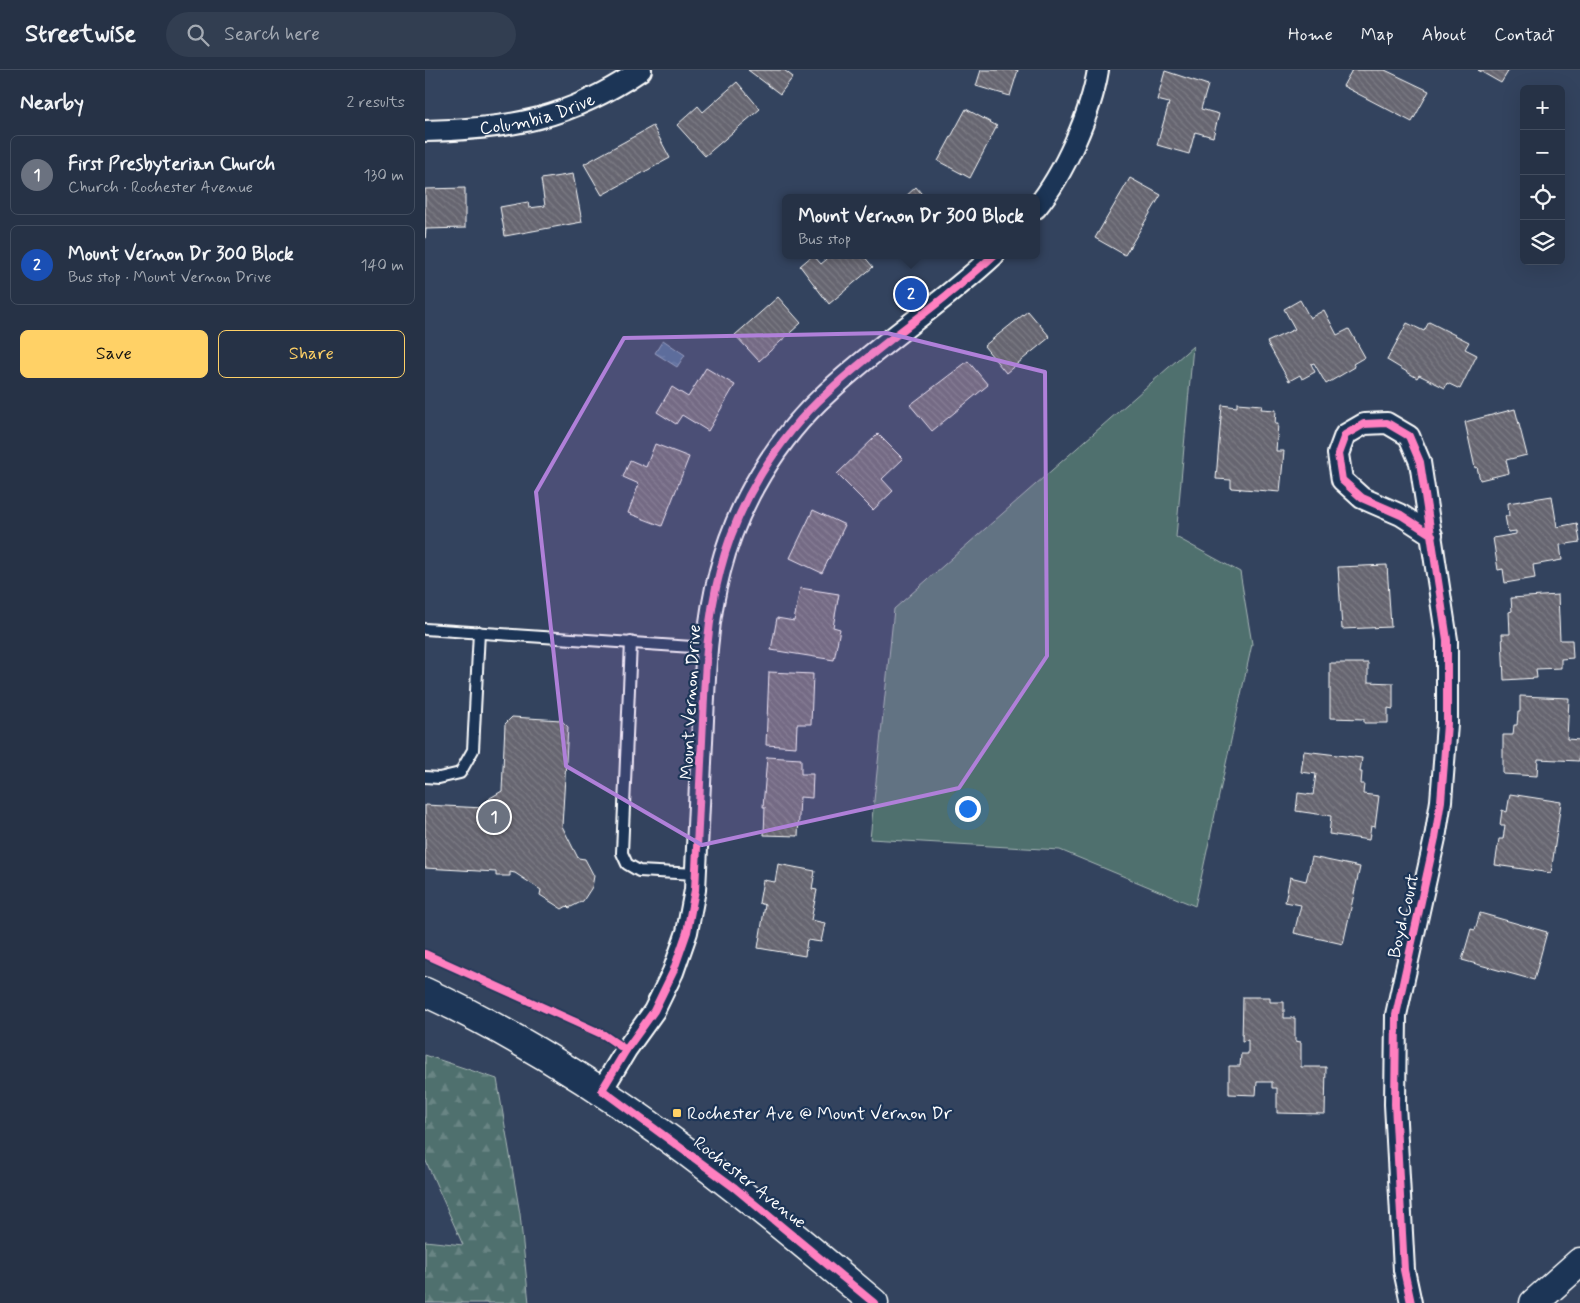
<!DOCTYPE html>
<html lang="en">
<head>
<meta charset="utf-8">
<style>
  body { margin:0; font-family:Mynerve,sans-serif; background:#323e51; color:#f1f3f6 }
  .controls { position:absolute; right:15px; top:15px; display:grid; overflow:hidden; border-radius:8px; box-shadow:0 5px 20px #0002 }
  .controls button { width:45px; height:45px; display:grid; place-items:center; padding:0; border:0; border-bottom:1px solid #424d5f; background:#263246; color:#f1f3f6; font:25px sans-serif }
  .you { position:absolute; left:542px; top:738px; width:18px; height:18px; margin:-12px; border:4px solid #fff; border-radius:50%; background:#1a73e8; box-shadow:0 0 0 8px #1a73e833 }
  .badge { display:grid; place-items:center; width:32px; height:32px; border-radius:50%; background:#ffd166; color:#fff; font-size:16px; font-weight:700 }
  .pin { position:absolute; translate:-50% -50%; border:2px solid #fff; box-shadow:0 1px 5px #0006 }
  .popup { position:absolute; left:357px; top:124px; width:258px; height:65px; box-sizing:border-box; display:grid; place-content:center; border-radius:8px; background:#263246; filter:drop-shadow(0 1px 4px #0005); font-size:16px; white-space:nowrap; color:#a4aab3 }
  .popup b { font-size:19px; color:#f1f3f6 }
  .popup::after { content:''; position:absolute; left:50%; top:100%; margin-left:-10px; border:10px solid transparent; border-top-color:#263246 }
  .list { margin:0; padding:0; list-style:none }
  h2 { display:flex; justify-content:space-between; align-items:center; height:65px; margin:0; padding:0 20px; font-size:21px }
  h2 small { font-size:16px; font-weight:400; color:#a4aab3 }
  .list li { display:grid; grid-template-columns:32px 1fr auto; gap:15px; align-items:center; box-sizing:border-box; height:80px; margin:0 10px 10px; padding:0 10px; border:1px solid #424d5f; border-radius:8px }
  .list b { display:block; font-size:19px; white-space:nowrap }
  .list p { margin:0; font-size:16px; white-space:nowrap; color:#a4aab3 }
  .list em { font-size:16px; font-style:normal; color:#a4aab3 }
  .actions { display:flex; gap:10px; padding:15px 20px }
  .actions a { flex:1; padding:11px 0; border:1px solid #ffd166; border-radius:8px; text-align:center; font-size:18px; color:#ffd166 }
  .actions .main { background:#ffd166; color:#111 }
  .icon { flex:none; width:28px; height:28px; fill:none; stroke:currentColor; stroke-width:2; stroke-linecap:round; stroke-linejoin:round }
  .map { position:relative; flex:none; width:1155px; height:1233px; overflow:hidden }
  header { display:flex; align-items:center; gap:30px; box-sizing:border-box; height:70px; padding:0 25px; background:#263246; border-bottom:1px solid #424d5f }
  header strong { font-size:24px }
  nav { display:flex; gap:28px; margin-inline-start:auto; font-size:18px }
  .search { width:350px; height:45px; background:#323e51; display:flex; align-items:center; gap:12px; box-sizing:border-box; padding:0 18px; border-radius:28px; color:#a4aab3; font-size:19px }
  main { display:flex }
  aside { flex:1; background:#263246 }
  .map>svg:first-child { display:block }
  .green { fill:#4f6f6e; stroke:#a7b7b6 }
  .forest { fill:url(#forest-firs); stroke:#a7b7b6 }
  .water { fill:url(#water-ripples); stroke:#91a4bb }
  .building { fill:url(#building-back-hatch); stroke:#fff }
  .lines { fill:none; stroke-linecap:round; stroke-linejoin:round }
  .service-casing { stroke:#fff; stroke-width:14 }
  .minor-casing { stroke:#fff; stroke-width:24 }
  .secondary-casing { stroke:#fff; stroke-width:31 }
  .service { stroke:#1d3557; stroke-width:10 }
  .minor { stroke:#1d3557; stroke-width:20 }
  .secondary { stroke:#1d3557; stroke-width:28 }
  .cycleway-casing { stroke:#1d3557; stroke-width:11 }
  .cycleway { stroke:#ff80c0; stroke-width:8 }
  .marked { fill:#b080d9; fill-opacity:0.2; stroke:#b080d9; stroke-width:4; stroke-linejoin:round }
  .poi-dot { fill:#ffd166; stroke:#1d3557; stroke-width:2 }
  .labels { text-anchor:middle; stroke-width:4.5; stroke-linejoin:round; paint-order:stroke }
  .street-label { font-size:18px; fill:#fff; stroke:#1d3557 }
  .poi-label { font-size:18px; fill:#fff; stroke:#1d3557; text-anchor:start }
</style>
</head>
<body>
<header>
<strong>Streetwise</strong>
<div class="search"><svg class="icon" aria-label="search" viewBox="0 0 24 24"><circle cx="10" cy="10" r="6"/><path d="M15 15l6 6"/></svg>Search here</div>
<nav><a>Home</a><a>Map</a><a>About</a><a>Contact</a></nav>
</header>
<main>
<aside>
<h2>Nearby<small>2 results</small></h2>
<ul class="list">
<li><span class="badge" style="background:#6b7280">1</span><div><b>First Presbyterian Church</b><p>Church · Rochester Avenue</p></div><em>130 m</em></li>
<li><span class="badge" style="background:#1a4fb4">2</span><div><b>Mount Vernon Dr 300 Block</b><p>Bus stop · Mount Vernon Drive</p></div><em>140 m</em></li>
</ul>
<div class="actions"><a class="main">Save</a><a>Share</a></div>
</aside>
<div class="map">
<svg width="1155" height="1233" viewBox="0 0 1155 1233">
  <defs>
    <pattern id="forest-firs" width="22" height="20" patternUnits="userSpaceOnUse" patternTransform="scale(1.25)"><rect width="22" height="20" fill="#4f6f6e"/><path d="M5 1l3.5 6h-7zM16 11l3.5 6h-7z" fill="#698584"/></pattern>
    <pattern id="water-ripples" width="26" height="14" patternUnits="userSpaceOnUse" patternTransform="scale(1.25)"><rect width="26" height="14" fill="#48688e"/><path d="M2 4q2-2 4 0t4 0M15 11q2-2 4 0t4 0" fill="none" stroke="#637f9f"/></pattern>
    <pattern id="building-back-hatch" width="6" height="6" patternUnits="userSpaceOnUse" patternTransform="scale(1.25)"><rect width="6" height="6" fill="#666570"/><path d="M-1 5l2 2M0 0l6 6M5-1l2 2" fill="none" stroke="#7d7c85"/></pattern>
  </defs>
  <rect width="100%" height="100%" fill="#33435e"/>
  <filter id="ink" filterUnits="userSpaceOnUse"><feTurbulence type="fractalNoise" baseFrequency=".02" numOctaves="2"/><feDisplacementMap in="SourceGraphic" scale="10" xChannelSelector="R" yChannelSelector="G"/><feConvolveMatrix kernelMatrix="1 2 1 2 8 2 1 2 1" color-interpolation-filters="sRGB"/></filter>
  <g filter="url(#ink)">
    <!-- green -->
    <polygon class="green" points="768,276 751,467 815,502 827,574 770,836 635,780 445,769 469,539"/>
    <!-- forest -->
    <polygon class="forest" points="0,985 72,1009 95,1144 104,1233 0,1233 0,1171 38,1175 0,1089"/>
    <!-- water -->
    <polygon class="water" points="238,270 260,285 252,297 230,283"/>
    <!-- building -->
    <g class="building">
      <polygon points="323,0 359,0 368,7 355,24"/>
      <polygon points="556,0 593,0 585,26 551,16"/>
      <polygon points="927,0 960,0 1004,21 987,52 918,16"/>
      <polygon points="1053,0 1084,0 1076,13"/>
      <polygon points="740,1 783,15 776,39 794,44 788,67 770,62 764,84 732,75 744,33 732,30"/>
      <polygon points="312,12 335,39 280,86 252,55 273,36 278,42"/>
      <polygon points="541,39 572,56 545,108 513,91"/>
      <polygon points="228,56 245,88 177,125 159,94"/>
      <polygon points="148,104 157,152 80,166 75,137 103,132 104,138 120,136 116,109"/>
      <polygon points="705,108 736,125 700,185 670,168"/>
      <polygon points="491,117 500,128 479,128"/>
      <polygon points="40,118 40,158 1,159 0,169 0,119"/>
      <polygon points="388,185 396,194 407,185 438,185 448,197 404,234 375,196"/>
      <polygon points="353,227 376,253 334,291 310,265"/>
      <polygon points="875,230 885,248 899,240 912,265 924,259 940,287 928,294 930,297 901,314 889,293 886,294 890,302 877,309 875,305 864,311 842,272 870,259 859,239"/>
      <polygon points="603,241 625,267 581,303 559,276"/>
      <polygon points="1004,252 1044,272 1040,279 1052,285 1035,319 1022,313 1020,318 994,305 992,308 962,290 982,253 999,261"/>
      <polygon points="543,291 563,315 507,361 485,335"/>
      <polygon points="281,298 310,315 283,361 257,345 251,354 232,342 247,317 263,327"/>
      <polygon points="812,333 837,335 836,339 851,340 850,354 853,354 851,381 859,381 855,422 806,418 806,410 791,409 797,335 812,337"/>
      <polygon points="1090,339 1102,385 1081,390 1084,403 1055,410 1052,397 1050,398 1040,352"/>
      <polygon points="453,364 478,389 457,409 468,421 448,440 412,404"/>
      <polygon points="230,374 264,387 237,456 203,443 214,414 198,407 205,390 221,397"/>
      <polygon points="1127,426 1132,457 1152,453 1155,472 1135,475 1137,490 1108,495 1110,508 1080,513 1078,499 1073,500 1068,468 1091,464 1091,461 1083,462 1080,446 1084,446 1083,433"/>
      <polygon points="388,440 420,455 397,503 365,488"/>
      <polygon points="962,495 966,557 917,559 913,497"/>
      <polygon points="375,518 414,524 408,557 415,559 409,590 346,580 352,548 369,551"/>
      <polygon points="1133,525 1135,570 1147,570 1148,588 1136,589 1136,598 1111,599 1112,608 1079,610 1077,564 1085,564 1084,542 1087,541 1086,528"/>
      <polygon points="905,593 943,593 943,612 968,613 968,639 963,638 963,653 939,653 939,649 905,648"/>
      <polygon points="344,602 388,604 386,654 372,654 371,677 341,675"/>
      <polygon points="1095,626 1144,628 1142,669 1155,670 1154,691 1113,689 1112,706 1078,704 1078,665 1088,665 1089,655 1092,655 1093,642 1095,642"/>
      <polygon points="87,647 136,650 143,657 137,756 153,788 160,789 169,806 167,817 158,831 144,838 142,836 137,839 115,825 116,820 90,803 85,802 85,806 71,806 71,802 0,798 0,735 59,738 65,728 77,721 80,654"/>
      <polygon points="879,681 937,688 935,702 937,702 936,714 939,714 938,724 954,726 950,757 946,756 944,770 904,764 906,746 871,741 873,723 888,725 891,704 876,702"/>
      <polygon points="342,687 376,689 376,704 388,704 387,728 375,727 373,766 339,765 340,737 338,737"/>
      <polygon points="1085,724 1136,732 1126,803 1070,795 1074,769 1078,769 1080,755 1075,755 1077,740 1082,742"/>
      <polygon points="887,787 935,797 918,874 869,863 876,835 860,832 865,807 881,811"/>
      <polygon points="353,794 390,801 387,819 392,820 386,850 400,853 396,872 382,870 380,886 333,878 340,835 334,833 338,810 350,812"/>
      <polygon points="1055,843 1122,862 1109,910 1037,890 1046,859 1050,860"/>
      <polygon points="818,927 845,927 845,932 859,932 859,948 870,948 870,971 876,972 876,997 901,997 900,1044 852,1043 852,1018 847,1018 847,1012 832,1012 831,1025 804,1024 804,996 815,996 816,984 823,984 823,970 817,971"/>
    </g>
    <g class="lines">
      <!-- service casing -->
      <g class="service-casing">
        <g id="service">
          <polyline points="0,559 282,578"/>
          <polyline points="206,572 197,783 202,794 214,801 271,804"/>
          <polyline points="0,707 14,708 35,703 48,680 54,562"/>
        </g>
      </g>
      <!-- minor casing -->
      <g class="minor-casing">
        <g id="minor">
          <path id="s1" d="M0,61c86,-2 144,-12 216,-61"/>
          <path d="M611,138c28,-34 55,-95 62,-138"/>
          <path d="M177,1020l24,-40 28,-39 19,-39 14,-40 8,-42c3,-57 5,-113 8,-170 2,-50 4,-100 17,-149 17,-67 57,-133 108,-179 52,-49 114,-88 166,-137"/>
          <polyline points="986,1233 979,1200 970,1034 971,945 1010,768 1016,731 1022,654 1022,570 995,392 984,366 962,353 939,354 920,365 913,384 917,410 937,428 976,445 1007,465"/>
        </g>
      </g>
      <!-- secondary casing -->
      <g class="secondary-casing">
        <g id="secondary">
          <path d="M0,922c170,79 307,191 449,311"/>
          <polyline points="1109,1233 1155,1192"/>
        </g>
      </g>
      <!-- service -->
      <use href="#service" class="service"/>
      <!-- minor -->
      <use href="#minor" class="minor"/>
      <!-- secondary -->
      <use href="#secondary" class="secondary"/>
      <!-- cycleway casing -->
      <g class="cycleway-casing">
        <g id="cycleway">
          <polyline points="0,884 179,965 201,980"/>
          <path d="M449,1233l-139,-115 -133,-98 24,-40 28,-39 19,-39 14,-40 8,-42c3,-57 5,-113 8,-170 2,-50 4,-100 17,-149 17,-67 57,-133 108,-179 52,-49 114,-88 166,-137"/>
          <polyline points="986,1233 979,1200 970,1034 971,945 1010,768 1016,731 1022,654 1022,570 995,392 984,366 962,353 939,354 920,365 913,384 917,410 937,428 976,445 1007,465"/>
        </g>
      </g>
      <!-- cycleway -->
      <use href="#cycleway" class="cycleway"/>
    </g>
  </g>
  <!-- marked area -->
  <path class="marked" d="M462,263l158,39 2,284 -88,132 -257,57 -136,-79 -30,-274 88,-154z"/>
  <!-- markers -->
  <rect class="poi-dot" x="247" y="1038" width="10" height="10" rx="2.5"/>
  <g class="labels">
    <!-- street labels -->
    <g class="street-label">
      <text dy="6" stroke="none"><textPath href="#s1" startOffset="114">Columbia Drive</textPath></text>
      <text transform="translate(265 632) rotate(-87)" y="6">Mount Vernon Drive</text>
      <text transform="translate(978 846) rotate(-77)" y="6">Boyd Court</text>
      <text transform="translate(325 1112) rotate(38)" y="6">Rochester Avenue</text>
    </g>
    <!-- poi labels -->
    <g class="poi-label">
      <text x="262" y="1049">Rochester Ave @ Mount Vernon Dr</text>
    </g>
  </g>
</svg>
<div class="controls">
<button>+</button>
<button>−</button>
<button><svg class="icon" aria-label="locate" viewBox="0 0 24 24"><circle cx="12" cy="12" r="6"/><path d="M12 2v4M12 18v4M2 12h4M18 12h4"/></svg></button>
<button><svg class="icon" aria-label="layers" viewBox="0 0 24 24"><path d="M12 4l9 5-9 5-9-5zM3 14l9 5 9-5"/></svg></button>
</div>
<div class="you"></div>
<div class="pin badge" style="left:69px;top:747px;background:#6b7280">1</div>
<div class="pin badge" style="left:486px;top:224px;background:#1a4fb4">2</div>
<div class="popup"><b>Mount Vernon Dr 300 Block</b>Bus stop</div>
</div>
</main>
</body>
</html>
